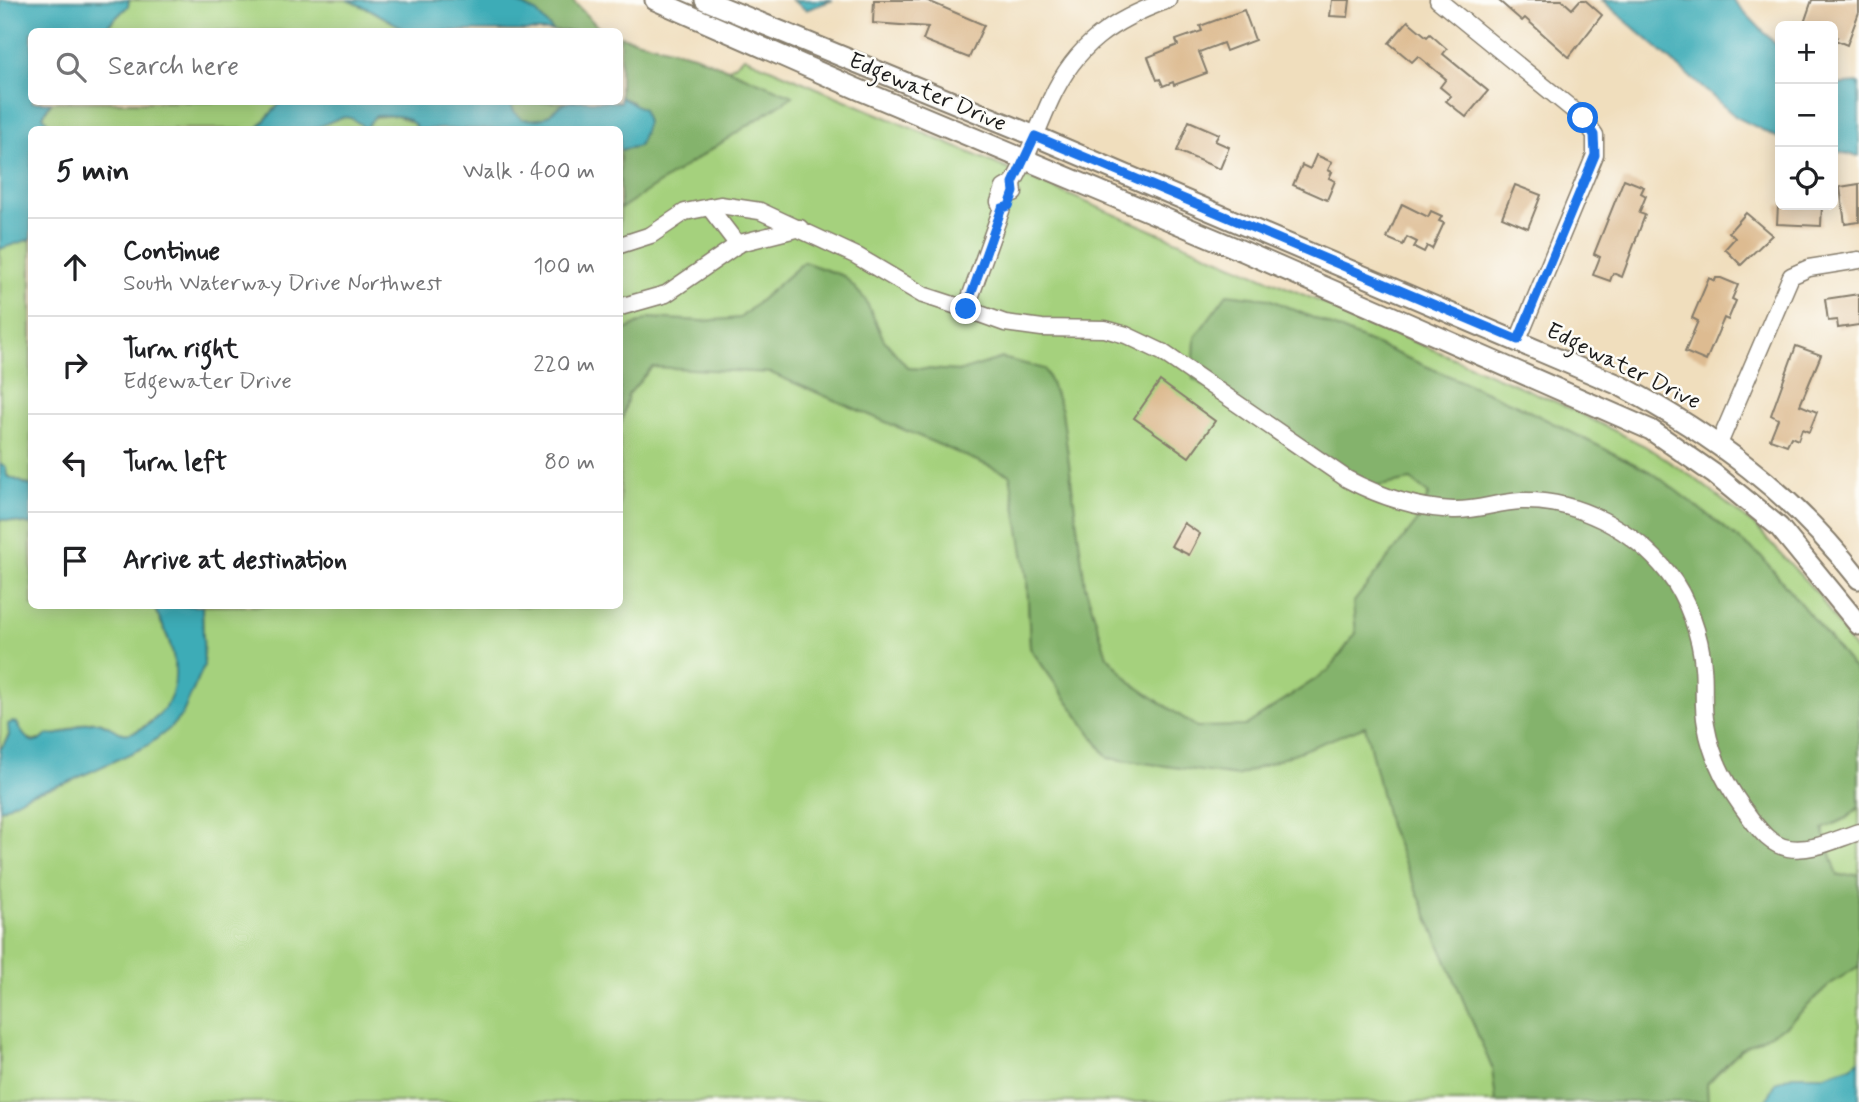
<!DOCTYPE html>
<html lang="en">
<head>
<meta charset="utf-8">
<style>
  body { margin:0; font-family:Mynerve,sans-serif; background:#f6f6f6; color:#202124 }
  .controls { position:absolute; right:21px; top:21px; display:grid; overflow:hidden; border-radius:10px; box-shadow:0 4px 18px #0003 }
  .controls button { width:63px; height:63px; display:grid; place-items:center; padding:0; border:0; border-bottom:2px solid #e0e0e0; background:#fff; color:#202124; font:35px sans-serif }
  .stop { position:absolute; width:21px; height:21px; margin:-16px; border:5px solid #1a73e8; border-radius:50%; background:#fff }
  .stop.end { background:#1a73e8; border-color:#fff; box-shadow:0 2px 7px #0008 }
  .list { margin:0; padding:0; list-style:none }
  h2 { display:flex; justify-content:space-between; align-items:center; height:91px; margin:0; padding:0 28px; font-size:30px }
  h2 small { font-size:23px; font-weight:400; color:#757577 }
  .list li { display:grid; grid-template-columns:46px 1fr auto; gap:21px; align-items:center; box-sizing:border-box; height:98px; padding:0 28px; border-top:2px solid #e0e0e0 }
  .list b { display:block; font-size:26px; white-space:nowrap }
  .list p { margin:0; font-size:23px; white-space:nowrap; color:#757577 }
  .list em { font-size:23px; font-style:normal; color:#757577 }
  .icon { flex:none; width:38px; height:38px; fill:none; stroke:currentColor; stroke-width:2; stroke-linecap:round; stroke-linejoin:round }
  .map { position:relative; flex:none; width:1859px; height:1102px; overflow:hidden }
  .search { position:absolute; background:#fff; box-shadow:0 4px 18px #0003; left:28px; top:28px; width:595px; height:77px; display:flex; align-items:center; gap:18px; box-sizing:border-box; padding:0 24px; border-radius:10px; color:#757577; font-size:26px }
  .panel { position:absolute; background:#fff; box-shadow:0 4px 18px #0003; left:28px; top:126px; width:595px; height:483px; border-radius:10px }
  .map>svg:first-child { display:block }
  .green { fill:#a5d17d; stroke:#60764c; stroke-width:2; fill-rule:evenodd }
  .forest { fill:#84b36c; stroke:#506844; stroke-width:2 }
  .water { fill:#3cacb7; stroke:#2c646a; stroke-width:2 }
  .building { fill:#ddbb91 }
  .lines { fill:none; stroke-linecap:round; stroke-linejoin:round }
  .minor-casing { stroke:#867d6c; stroke-width:19 }
  .tertiary-casing { stroke:#867d6c; stroke-width:23 }
  .minor { stroke:#fff; stroke-width:16 }
  .tertiary { stroke:#fff; stroke-width:19 }
  .route { stroke:#1a73e8; stroke-width:9 }
  .labels { text-anchor:middle; stroke-width:5; stroke-linejoin:round; paint-order:stroke }
  .street-label { font-size:23px; fill:#1c1c1c; stroke:#fdfcf7 }
</style>
</head>
<body>
<div class="map">
<svg width="1859" height="1102" viewBox="0 0 1859 1102">
  <rect width="100%" height="100%" fill="#fdfcf7"/>
  <filter id="ink" filterUnits="userSpaceOnUse"><feTurbulence type="fractalNoise" baseFrequency=".0143" numOctaves="2"/><feDisplacementMap in="SourceGraphic" scale="14" xChannelSelector="R" yChannelSelector="G"/><feConvolveMatrix kernelMatrix="1 2 1 2 8 2 1 2 1" color-interpolation-filters="sRGB"/></filter>
  <filter id="wash" filterUnits="userSpaceOnUse"><feTurbulence type="fractalNoise" baseFrequency=".00686" numOctaves="4" result="noise"/><feDisplacementMap in="SourceGraphic" scale="28" xChannelSelector="R" yChannelSelector="G"/><feGaussianBlur stdDeviation="1.57" result="paint"/><feColorMatrix in="noise" values="0 0 0 0 0 0 0 0 0 0 0 0 0 0 0 0 0 1.4 0 .05"/><feComposite in="paint" operator="in"/></filter>
  <g filter="url(#wash)">
    <rect width="100%" height="100%" fill="#f0debd"/>
    <!-- green -->
    <g class="green">
      <polygon points="129,0 347,0 369,9 408,31 102,32 128,6"/>
      <path d="M744,57l817,347 84,42 52,34 59,47 62,67 41,63v445h-1859v-292l29,-16 37,-11 80,-37 58,-80 -2,-60h418v-177l2,-10 -2,-1v-266zM1027,577l118,186h-1l-36,-5 -78,-110z"/>
      <polygon points="51,102 281,102 257,129 52,129 43,116"/>
      <polygon points="396,115 413,123 417,129 310,130 343,116 356,119"/>
      <polygon points="31,239 31,486 7,476 0,463 0,249 18,241"/>
      <path d="M0,519l31,6 1,81h121c19,37 41,85 -2,115 -6,5 -15,12 -23,13 -13,1 -23,-16 -40,-12 -22,5 -42,27 -65,14l-6,-13c-8,8 -10,18 -17,27z"/>
    </g>
    <!-- forest -->
    <g class="forest">
      <polygon points="511,0 572,0 602,31 553,31 536,12"/>
      <polygon points="620,36 694,55 793,96 620,209 620,150 639,146 632,102 620,97"/>
      <path d="M510,102h60c-22,12 -21,19 -48,18l-8,-8z"/>
      <polygon points="804,262 844,276 865,299 884,340 908,368 961,371 1002,358 1045,369 1062,410 1085,585 1107,656 1133,684 1197,727 1245,726 1329,670 1356,633 1353,603 1415,524 1429,494 1411,480 1374,487 1193,379 1195,337 1227,294 1269,299 1517,405 1653,473 1761,556 1853,667 1859,679 1859,807 1847,818 1823,829 1838,876 1859,874 1859,966 1832,983 1786,1026 1741,1049 1707,1084 1708,1102 1496,1102 1492,1068 1389,826 1365,726 1237,776 1108,758 1030,648 1027,577 1010,475 771,373 652,367 628,395 620,429 620,333 649,318 703,321 740,318"/>
    </g>
    <!-- water -->
    <g class="water">
      <polygon points="0,0 129,0 128,6 102,31 32,32 32,102 51,102 43,116 52,129 32,130 31,239 0,249"/>
      <polygon points="347,0 511,0 536,12 553,31 408,31 369,9"/>
      <polygon points="792,0 833,0 806,10"/>
      <polygon points="1602,0 1733,0 1780,49 1780,139 1736,117"/>
      <polygon points="1859,83 1859,156 1858,156 1833,151 1833,85"/>
      <path d="M620,97l23,12 4,13 -8,24 -19,4v-20l-203,-1c-9,-16 -26,-14 -42,-13l-10,13c-22,-25 -33,-3 -56,1 -16,2 -36,0 -52,-1l24,-27h229l4,10 8,7c32,3 23,-8 46,-17 12,-4 38,0 52,0z"/>
      <polygon points="0,463 6,467 7,476 31,486 31,525 0,519"/>
      <path d="M153,606h49l2,60 -22,49 -14,15 -21,16 -81,37 -37,11 -29,16v-60l9,-14 -1,-12 4,-2 5,1c3,7 11,22 22,18 4,-1 6,-5 9,-7 18,4 29,-13 47,-12 12,0 23,14 35,11 10,-2 21,-10 28,-17 31,-32 14,-76 -5,-110z"/>
      <polygon points="1859,1060 1859,1102 1766,1102 1776,1082 1792,1075 1825,1075 1851,1066"/>
    </g>
    <g id="blocks">
      <!-- building -->
      <g class="building">
        <polygon points="874,0 926,0 984,25 969,58 923,40 928,27 873,23"/>
        <polygon points="1332,0 1350,0 1348,17 1330,16"/>
        <polygon points="1498,0 1562,0 1572,9 1580,0 1585,0 1602,15 1569,57 1525,18 1522,21"/>
        <polygon points="1812,0 1859,0 1859,12 1847,45 1835,40 1837,37 1833,36 1833,26 1803,26"/>
        <polygon points="1244,10 1255,40 1226,51 1223,43 1199,52 1207,73 1174,85 1173,82 1163,86 1160,79 1157,80 1148,57 1178,45 1176,40 1202,31 1200,26"/>
        <polygon points="1408,21 1427,37 1430,34 1447,49 1443,54 1488,91 1466,117 1446,101 1451,96 1440,87 1446,79 1418,56 1412,62 1389,43"/>
        <polygon points="1189,121 1219,134 1215,141 1229,147 1220,169 1177,151"/>
        <polygon points="1316,155 1332,162 1328,170 1332,172 1329,178 1335,181 1327,200 1293,185 1302,165 1310,169"/>
        <polygon points="1624,179 1644,187 1641,193 1646,196 1639,213 1645,215 1622,277 1613,273 1610,281 1593,275 1600,257 1594,254"/>
        <polygon points="1859,184 1859,222 1845,224 1840,187"/>
        <polygon points="1515,185 1541,195 1528,228 1502,217"/>
        <polygon points="1402,204 1428,217 1431,211 1442,216 1439,221 1444,223 1432,249 1427,246 1424,252 1414,247 1417,242 1407,237 1403,245 1387,238"/>
        <polygon points="1778,205 1822,205 1821,226 1777,224"/>
        <polygon points="1746,213 1772,235 1741,265 1725,249 1735,238 1729,232"/>
        <polygon points="1709,278 1715,281 1716,278 1721,278 1738,285 1732,299 1736,301 1728,320 1724,318 1706,361 1685,352 1698,321 1692,318"/>
        <polygon points="1859,294 1859,325 1838,328 1837,320 1828,321 1825,299"/>
        <polygon points="1796,346 1821,355 1800,405 1817,412 1809,432 1802,429 1798,440 1791,437 1787,445 1770,439 1778,419 1771,415"/>
        <polygon points="1160,381 1215,421 1189,457 1134,418"/>
        <polygon points="1184,523 1200,534 1189,555 1171,546"/>
      </g>
    </g>
  </g>
  <g filter="url(#ink)">
    <use href="#blocks" fill-opacity="0" stroke="#867d6c" stroke-width="2"/>
    <g class="lines">
      <!-- minor casing -->
      <g class="minor-casing">
        <g id="minor">
          <polyline points="1438,0 1583,118 1595,135 1595,155 1518,340"/>
          <path d="M1013,183l-9,5 -5,14 3,6 -36,101 39,14 37,5 63,1 21,6 36,17 185,127c34,18 67,29 106,31 23,1 45,-8 68,-9 56,-2 113,29 147,72 19,24 33,63 35,94 2,19 -1,39 3,58 6,36 23,65 45,94 10,13 20,26 37,29 25,4 48,-9 71,-16"/>
          <path d="M1014,193l-1,-10c15,-26 25,-56 38,-84 25,-55 62,-79 117,-99"/>
          <polyline points="709,207 738,245"/>
          <polyline points="620,245 651,235 685,212 720,205 760,211 857,256 923,295 966,309"/>
          <polyline points="620,307 666,294 740,243 800,228"/>
          <polyline points="1719,444 1791,276 1809,268 1859,260"/>
        </g>
      </g>
      <!-- tertiary casing -->
      <g class="tertiary-casing">
        <g id="tertiary">
          <polyline points="655,0 855,88 1245,252 1651,430 1714,474 1779,527 1859,625"/>
          <path d="M705,0l330,136 584,249c95,50 173,108 240,194"/>
        </g>
      </g>
      <!-- minor -->
      <use href="#minor" class="minor"/>
      <!-- tertiary -->
      <use href="#tertiary" class="tertiary"/>
    </g>
  </g>
  <g class="lines" filter="url(#ink)">
    <!-- route -->
    <polyline class="route" points="966,309 1002,208 1009,206 1014,192 1013,183 1035,136 1518,340 1595,155 1594,135 1583,118"/>
  </g>
  <g class="labels">
    <!-- street labels -->
    <g class="street-label">
      <text transform="translate(928 91) rotate(23)" y="8">Edgewater Drive</text>
      <text transform="translate(1624 365) rotate(26)" y="8">Edgewater Drive</text>
    </g>
  </g>
</svg>
<div class="controls">
<button>+</button>
<button>−</button>
<button><svg class="icon" aria-label="locate" viewBox="0 0 24 24"><circle cx="12" cy="12" r="6"/><path d="M12 2v4M12 18v4M2 12h4M18 12h4"/></svg></button>
</div>
<div class="stop" style="left:1583px;top:118px"></div>
<div class="stop end" style="left:966px;top:309px"></div>
<div class="search"><svg class="icon" aria-label="search" viewBox="0 0 24 24"><circle cx="10" cy="10" r="6"/><path d="M15 15l6 6"/></svg>Search here</div>
<section class="panel">
<h2>5 min<small>Walk · 400 m</small></h2>
<ul class="list">
<li><svg class="icon" aria-label="ahead" viewBox="0 0 24 24"><path d="M12 20V5M6 11l6-6 6 6"/></svg><div><b>Continue</b><p>South Waterway Drive Northwest</p></div><em>100 m</em></li>
<li><svg class="icon" aria-label="right" viewBox="0 0 24 24"><path d="M7 20v-9h11M14 6l5 5-5 5"/></svg><div><b>Turn right</b><p>Edgewater Drive</p></div><em>220 m</em></li>
<li><svg class="icon" aria-label="left" viewBox="0 0 24 24"><path d="M17 20v-9H6M10 6l-5 5 5 5"/></svg><div><b>Turn left</b></div><em>80 m</em></li>
<li><svg class="icon" aria-label="arrive" viewBox="0 0 24 24"><path d="M6 21V4h12l-3 4 3 4H6"/></svg><div><b>Arrive at destination</b></div></li>
</ul>
</section>
</div>
</body>
</html>
